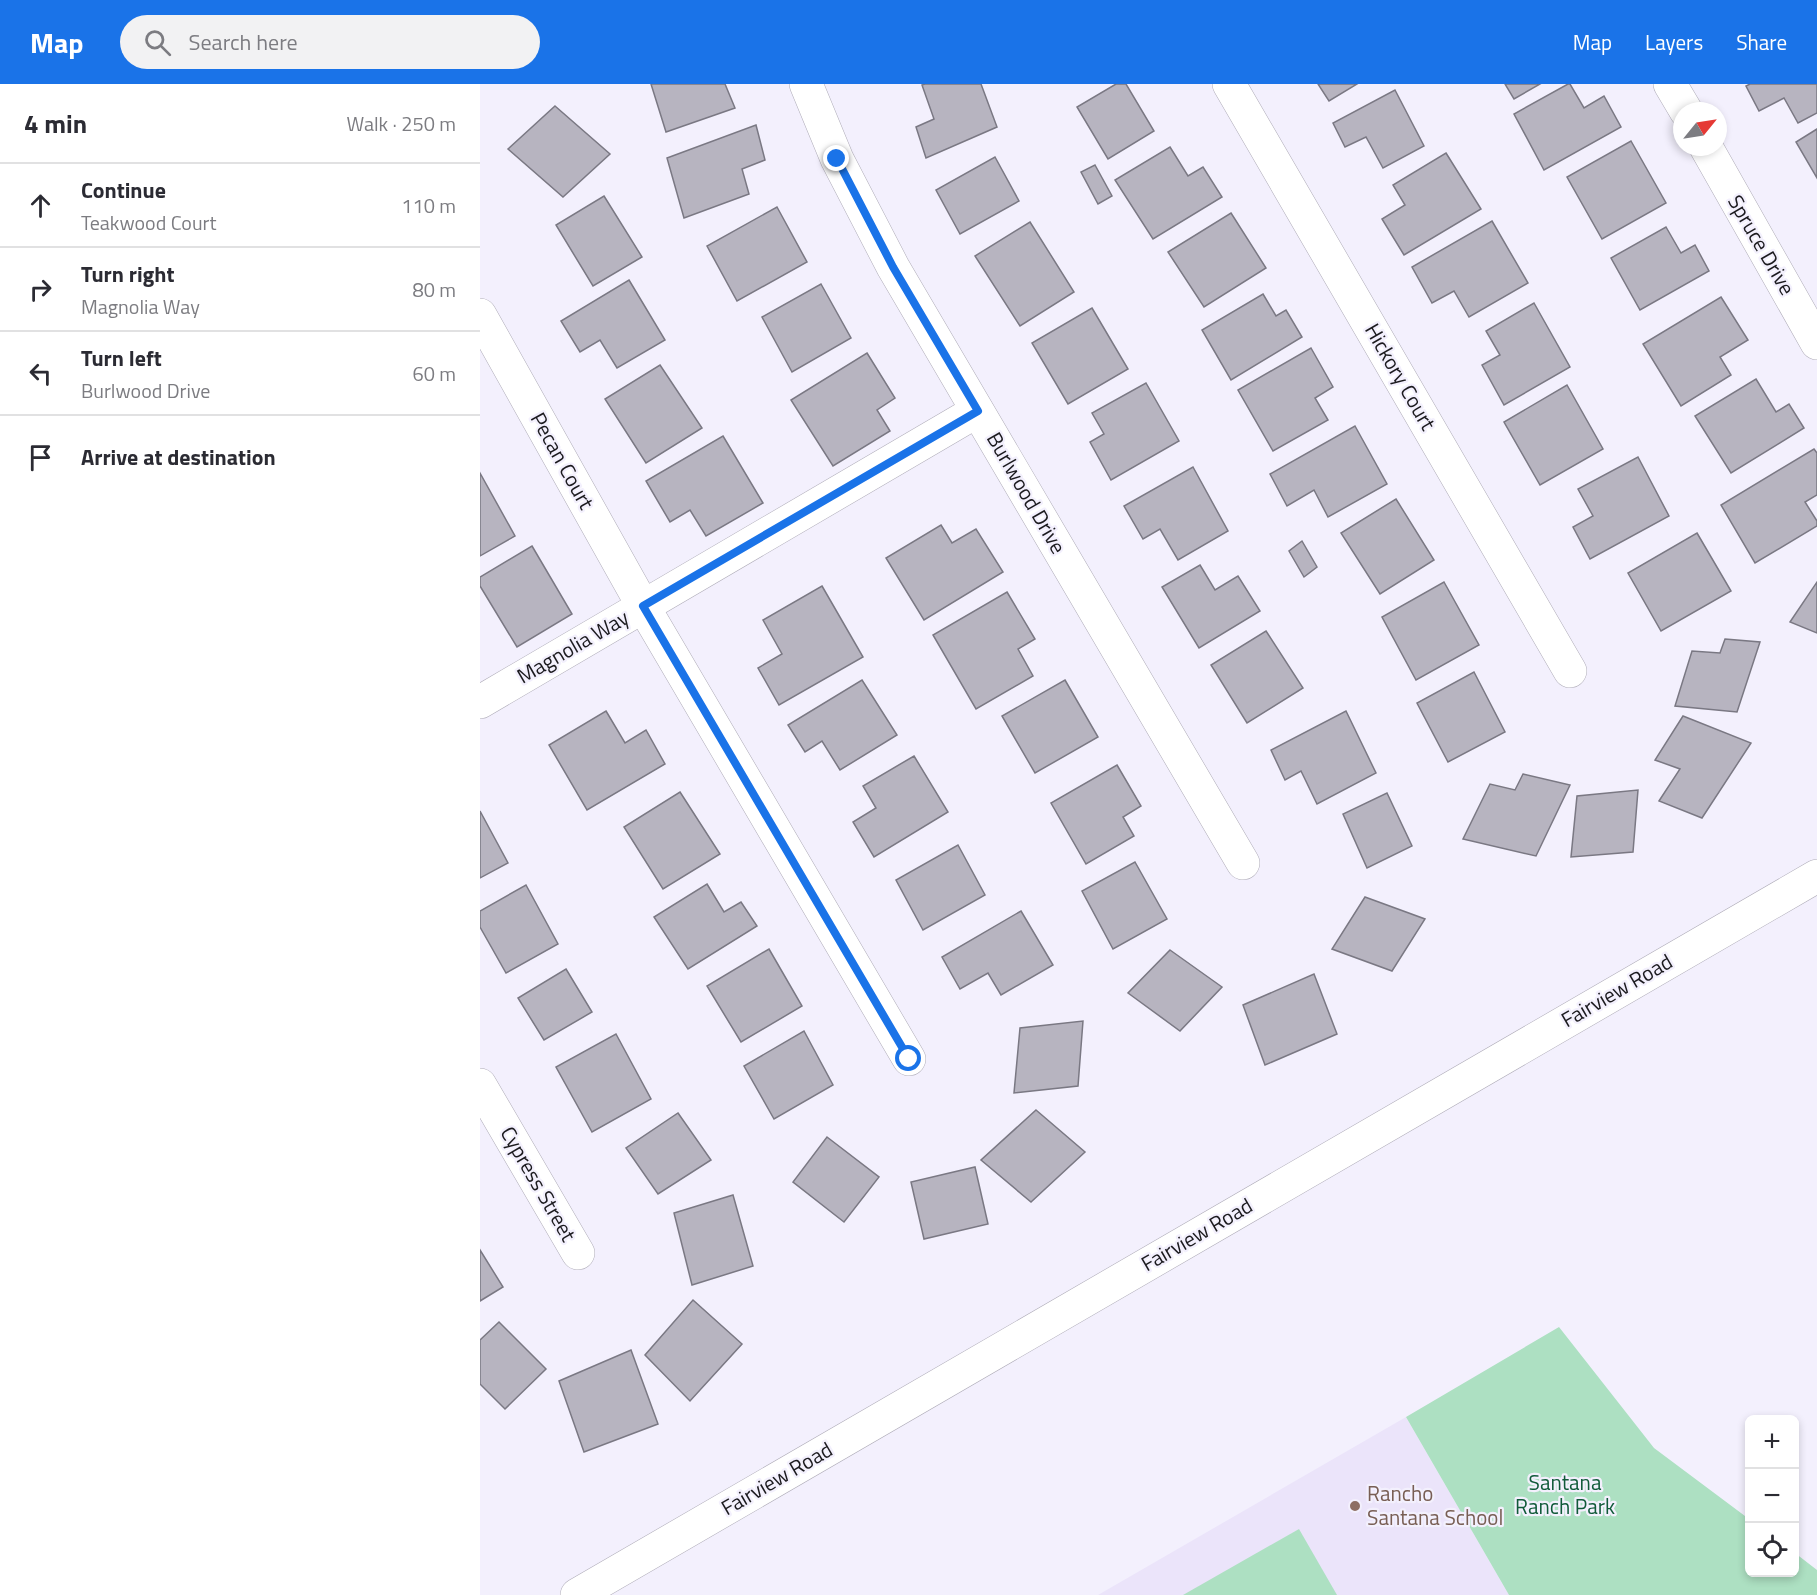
<!DOCTYPE html>
<html lang="en">
<head>
<meta charset="utf-8">
<style>
  body { margin:0; font-family:"Titillium Web",sans-serif; background:#f2f2f3; color:#2b2b33 }
  .controls { position:absolute; right:18px; bottom:18px; display:grid; overflow:hidden; border-radius:9px; box-shadow:0 3px 9px #0003 }
  .controls button { width:54px; height:54px; display:grid; place-items:center; padding:0; border:0; border-bottom:2px solid #e1e1e2; background:#fff; color:#2b2b33; font:30px sans-serif }
  .compass { position:absolute; left:1193px; top:18px; width:54px; height:54px; border-radius:50%; background:#fff; box-shadow:0 3px 9px #0003; rotate:60deg }
  .stop { position:absolute; width:18px; height:18px; margin:-14px; border:4px solid #1a73e8; border-radius:50%; background:#fff }
  .stop.end { background:#1a73e8; border-color:#fff; box-shadow:0 2px 6px #0008 }
  .list { margin:0; padding:0; list-style:none }
  h2 { display:flex; justify-content:space-between; align-items:center; height:78px; margin:0; padding:0 24px; font-size:26px }
  h2 small { font-size:20px; font-weight:400; color:#7c7c81 }
  .list li { display:grid; grid-template-columns:39px 1fr auto; gap:18px; align-items:center; box-sizing:border-box; height:84px; padding:0 24px; border-top:2px solid #e1e1e2 }
  .list b { display:block; font-size:22px; white-space:nowrap }
  .list p { margin:0; font-size:20px; white-space:nowrap; color:#7c7c81 }
  .list em { font-size:20px; font-style:normal; color:#7c7c81 }
  .icon { flex:none; width:33px; height:33px; fill:none; stroke:currentColor; stroke-width:2; stroke-linecap:round; stroke-linejoin:round }
  .map { position:relative; flex:none; width:1337px; height:1511px; overflow:hidden }
  header { display:flex; align-items:center; gap:36px; box-sizing:border-box; height:84px; padding:0 30px; background:#1a73e8; color:#fff }
  header strong { font-size:28px }
  nav { display:flex; gap:33px; margin-inline-start:auto; font-size:21px }
  .search { width:420px; height:54px; background:#f2f2f3; display:flex; align-items:center; gap:15px; box-sizing:border-box; padding:0 21px; border-radius:33px; color:#7c7c81; font-size:22px }
  main { display:flex }
  aside { flex:1; background:#fff }
  .map>svg:first-child { display:block }
  .education { fill:#ebe4fa }
  .green { fill:#ade0c2 }
  .building { fill:#b7b4c0; stroke:#7a7883; stroke-width:1.5 }
  .lines { fill:none; stroke-linecap:round; stroke-linejoin:round }
  .minor-casing { stroke:#afacb8; stroke-width:34 }
  .major-casing { stroke:#afacb8; stroke-width:34 }
  .minor { stroke:#fff; stroke-width:33 }
  .major { stroke:#fff; stroke-width:33 }
  .route { stroke:#1a73e8; stroke-width:8 }
  .education-dot { fill:#8d6e63; stroke:#f3f0fd; stroke-width:2 }
  .labels { text-anchor:middle; stroke-width:4.5; stroke-linejoin:round; paint-order:stroke }
  .street-label { font-size:21px; fill:#1b1a1e; stroke:#f3f0fd }
  .park-label { font-size:21px; fill:#105a39; stroke:#f3f0fd }
  .education-label { font-size:21px; fill:#785e54; stroke:#f3f0fd; text-anchor:start }
</style>
</head>
<body>
<header>
<strong>Map</strong>
<div class="search"><svg class="icon" aria-label="search" viewBox="0 0 24 24"><circle cx="10" cy="10" r="6"/><path d="M15 15l6 6"/></svg>Search here</div>
<nav><a>Map</a><a>Layers</a><a>Share</a></nav>
</header>
<main>
<aside>
<h2>4 min<small>Walk · 250 m</small></h2>
<ul class="list">
<li><svg class="icon" aria-label="ahead" viewBox="0 0 24 24"><path d="M12 20V5M6 11l6-6 6 6"/></svg><div><b>Continue</b><p>Teakwood Court</p></div><em>110 m</em></li>
<li><svg class="icon" aria-label="right" viewBox="0 0 24 24"><path d="M7 20v-9h11M14 6l5 5-5 5"/></svg><div><b>Turn right</b><p>Magnolia Way</p></div><em>80 m</em></li>
<li><svg class="icon" aria-label="left" viewBox="0 0 24 24"><path d="M17 20v-9H6M10 6l-5 5 5 5"/></svg><div><b>Turn left</b><p>Burlwood Drive</p></div><em>60 m</em></li>
<li><svg class="icon" aria-label="arrive" viewBox="0 0 24 24"><path d="M6 21V4h12l-3 4 3 4H6"/></svg><div><b>Arrive at destination</b></div></li>
</ul>
</aside>
<div class="map">
<svg width="1337" height="1511" viewBox="0 0 1337 1511">
  <rect width="100%" height="100%" fill="#f3f0fd"/>
  <!-- education -->
  <polygon class="education" points="926,1333 1029,1511 618,1511"/>
  <!-- green -->
  <g class="green">
    <polygon points="1079,1243 1174,1364 1269,1435 1270,1488 1314,1488 1315,1469 1337,1486 1337,1511 1029,1511 926,1333"/>
    <polygon points="819,1445 857,1511 703,1511"/>
  </g>
  <!-- building -->
  <g class="building">
    <polygon points="171,0 245,0 255,24 186,48"/>
    <polygon points="445,0 501,0 517,43 446,74 436,43 454,35 442,1"/>
    <polygon points="636,0 646,0 674,47 628,75 597,23"/>
    <polygon points="838,0 877,0 849,17"/>
    <polygon points="1025,0 1060,0 1034,15"/>
    <polygon points="1088,0 1090,0 1104,24 1124,12 1141,43 1064,86 1034,30"/>
    <polygon points="1270,0 1337,0 1337,29 1318,39 1304,14 1279,27 1266,2"/>
    <polygon points="915,6 944,62 903,84 886,53 865,63 853,39"/>
    <polygon points="75,22 130,70 83,113 28,65"/>
    <polygon points="276,41 285,76 262,85 269,110 204,134 187,74"/>
    <polygon points="1337,45 1337,94 1316,58"/>
    <polygon points="1151,57 1186,119 1122,155 1087,93"/>
    <polygon points="690,63 708,92 723,83 742,113 673,155 635,96"/>
    <polygon points="966,69 1001,125 924,171 902,135 925,121 913,101"/>
    <polygon points="515,73 539,117 480,150 456,106"/>
    <polygon points="615,81 632,112 618,120 601,88"/>
    <polygon points="124,112 162,173 113,202 76,141"/>
    <polygon points="297,123 327,178 257,217 227,162"/>
    <polygon points="751,129 786,184 724,223 688,168"/>
    <polygon points="1012,137 1048,199 989,233 974,207 952,219 932,183"/>
    <polygon points="550,138 594,208 540,242 495,172"/>
    <polygon points="1186,143 1201,169 1215,161 1229,187 1160,226 1131,174"/>
    <polygon points="149,196 185,256 137,284 120,256 100,268 81,237"/>
    <polygon points="341,200 371,254 312,288 282,233"/>
    <polygon points="783,210 796,232 806,226 822,253 751,296 722,246"/>
    <polygon points="1241,213 1268,256 1240,273 1251,291 1201,322 1163,260"/>
    <polygon points="1054,219 1090,283 1024,321 1002,281 1020,271 1006,247"/>
    <polygon points="612,224 648,285 588,320 552,259"/>
    <polygon points="831,264 853,303 835,314 848,336 793,367 758,306"/>
    <polygon points="387,269 415,314 397,326 410,347 353,382 311,316"/>
    <polygon points="180,281 222,344 166,379 125,315"/>
    <polygon points="1276,295 1296,328 1309,320 1324,344 1251,389 1215,332"/>
    <polygon points="666,299 699,357 631,396 610,358 624,350 612,329"/>
    <polygon points="1087,301 1123,365 1060,401 1024,338"/>
    <polygon points="875,342 907,400 848,433 834,406 807,422 790,390"/>
    <polygon points="243,352 283,419 226,452 210,426 190,438 166,397"/>
    <polygon points="1334,365 1337,369 1337,411 1325,418 1337,437 1337,442 1275,479 1241,421"/>
    <polygon points="1158,373 1189,432 1110,475 1093,443 1113,432 1098,405"/>
    <polygon points="713,383 748,447 698,476 680,445 663,455 644,422"/>
    <polygon points="0,389 35,452 0,472"/>
    <polygon points="916,415 954,476 900,510 861,449"/>
    <polygon points="461,441 472,459 496,445 523,488 444,536 406,474"/>
    <polygon points="1217,449 1251,507 1181,547 1148,489"/>
    <polygon points="822,457 837,483 824,493 809,467"/>
    <polygon points="52,462 92,530 37,563 0,502 0,493"/>
    <polygon points="720,481 735,506 758,492 780,527 719,564 682,503"/>
    <polygon points="964,498 999,561 936,596 902,533"/>
    <polygon points="1337,498 1337,549 1310,538"/>
    <polygon points="342,502 383,573 299,621 278,584 302,570 283,536"/>
    <polygon points="527,508 555,555 538,565 553,592 496,625 453,551"/>
    <polygon points="786,547 823,604 767,639 731,581"/>
    <polygon points="1245,555 1280,558 1257,628 1195,622 1212,567 1240,569"/>
    <polygon points="994,588 1025,648 968,678 937,619"/>
    <polygon points="382,596 417,651 360,686 342,657 325,668 308,641"/>
    <polygon points="585,596 618,653 555,689 522,632"/>
    <polygon points="126,627 145,659 166,646 185,680 107,726 69,661"/>
    <polygon points="866,627 896,689 837,720 821,687 805,696 791,666"/>
    <polygon points="1203,632 1271,659 1222,734 1179,717 1200,685 1175,676"/>
    <polygon points="434,672 468,728 394,773 373,738 396,724 383,702"/>
    <polygon points="637,681 661,722 643,733 654,752 606,780 571,719"/>
    <polygon points="1043,690 1090,701 1056,772 983,755 1010,700 1035,706"/>
    <polygon points="1158,706 1153,768 1091,773 1097,712"/>
    <polygon points="200,708 240,770 183,805 144,743"/>
    <polygon points="907,709 932,762 887,784 863,730"/>
    <polygon points="0,727 28,779 0,794"/>
    <polygon points="478,761 505,811 443,846 416,796"/>
    <polygon points="655,778 687,835 633,865 602,807"/>
    <polygon points="227,800 244,828 261,818 277,842 208,885 174,833"/>
    <polygon points="46,801 78,860 26,889 0,843 0,827"/>
    <polygon points="885,813 945,835 912,887 852,865"/>
    <polygon points="541,827 573,881 521,911 508,889 480,905 462,873"/>
    <polygon points="289,865 322,922 261,958 227,902"/>
    <polygon points="690,866 742,903 700,947 648,909"/>
    <polygon points="86,885 112,928 64,956 38,914"/>
    <polygon points="834,890 857,950 785,981 763,921"/>
    <polygon points="603,937 598,1002 534,1009 540,944"/>
    <polygon points="324,947 353,1001 294,1035 264,982"/>
    <polygon points="136,950 171,1015 112,1048 76,983"/>
    <polygon points="556,1026 605,1068 551,1118 501,1076"/>
    <polygon points="198,1029 231,1076 178,1110 146,1064"/>
    <polygon points="347,1053 399,1093 364,1138 313,1098"/>
    <polygon points="495,1083 508,1140 444,1155 431,1098"/>
    <polygon points="253,1111 273,1182 212,1201 194,1129"/>
    <polygon points="0,1166 23,1203 0,1217"/>
    <polygon points="213,1216 262,1260 210,1317 165,1271"/>
    <polygon points="19,1238 66,1285 25,1325 0,1300 0,1256"/>
    <polygon points="151,1266 178,1340 104,1368 79,1297"/>
  </g>
  <g class="lines">
    <!-- minor casing -->
    <g class="minor-casing">
      <g id="minor">
        <polyline points="326,0 357,75 413,183 763,779"/>
        <polyline points="749,0 1090,587"/>
        <polyline points="1190,0 1206,27"/>
        <polyline points="1226,63 1337,259"/>
        <polyline points="0,231 163,522 429,975"/>
        <polyline points="0,618 497,327"/>
        <polyline points="0,1001 98,1169"/>
      </g>
    </g>
    <!-- major casing -->
    <g class="major-casing">
      <polyline id="major" points="97,1511 1337,792"/>
    </g>
    <!-- minor -->
    <use href="#minor" class="minor"/>
    <!-- major -->
    <use href="#major" class="major"/>
  </g>
  <g class="lines">
    <!-- route -->
    <polyline class="route" points="357,75 413,183 498,327 163,522 429,975"/>
  </g>
  <!-- markers -->
  <circle class="education-dot" cx="875" cy="1422" r="6"/>
  <g class="labels">
    <!-- street labels -->
    <g class="street-label">
      <text transform="translate(1281 161) rotate(60)" y="7">Spruce Drive</text>
      <text transform="translate(920 293) rotate(60)" y="7">Hickory Court</text>
      <text transform="translate(82 377) rotate(61)" y="7">Pecan Court</text>
      <text transform="translate(546 409) rotate(60)" y="7">Burlwood Drive</text>
      <text transform="translate(93 563) rotate(-30)" y="7">Magnolia Way</text>
      <text transform="translate(1137 907) rotate(-30)" y="7">Fairview Road</text>
      <text transform="translate(58 1100) rotate(60)" y="7">Cypress Street</text>
      <text transform="translate(717 1151) rotate(-30)" y="7">Fairview Road</text>
      <text transform="translate(297 1395) rotate(-30)" y="7">Fairview Road</text>
    </g>
    <!-- park labels -->
    <g class="park-label">
      <text x="1085" y="1406">Santana<tspan x="1085" dy="24">Ranch Park</tspan></text>
    </g>
    <!-- education labels -->
    <g class="education-label">
      <text x="887" y="1417">Rancho<tspan x="887" dy="24">Santana School</tspan></text>
    </g>
  </g>
</svg>
<div class="controls">
<button>+</button>
<button>−</button>
<button><svg class="icon" aria-label="locate" viewBox="0 0 24 24"><circle cx="12" cy="12" r="6"/><path d="M12 2v4M12 18v4M2 12h4M18 12h4"/></svg></button>
</div>
<svg class="compass" viewBox="-18 -18 36 36"><path d="M0-13l5 13h-10z" fill="#e53935"/><path d="M0 13l5-13h-10z" fill="#7c7c81"/></svg>
<div class="stop" style="left:429px;top:975px"></div>
<div class="stop end" style="left:357px;top:75px"></div>
</div>
</main>
</body>
</html>
